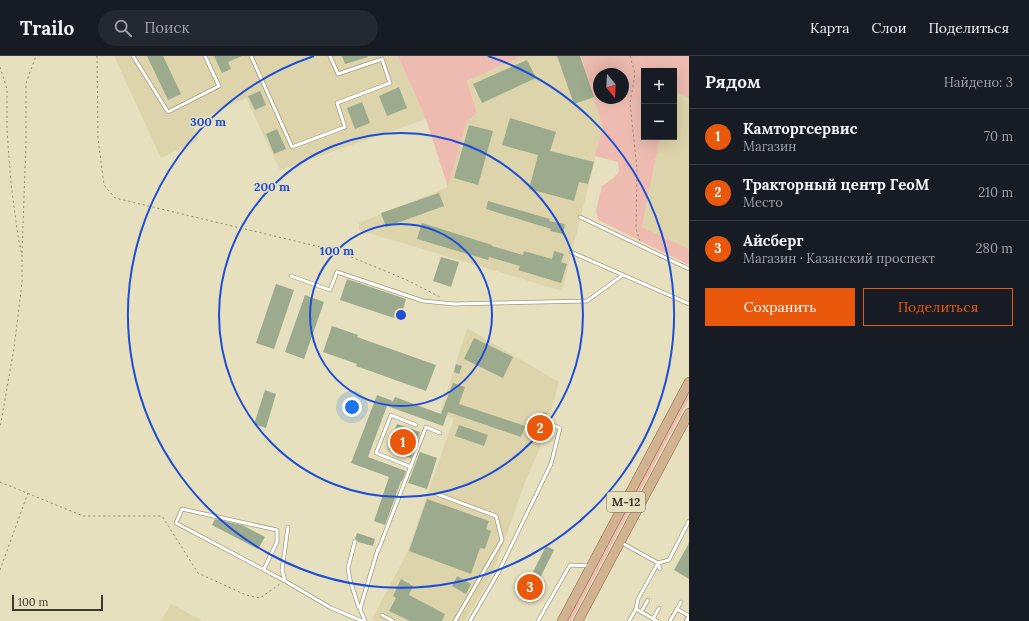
<!DOCTYPE html>
<html lang="ru">
<head>
<meta charset="utf-8">
<style>
  body { margin:0; font-family:Lora,serif; background:#242831; color:#f1f3f6 }
  .controls { position:absolute; right:12px; top:12px; display:grid; overflow:hidden; border-radius:0px; box-shadow:0 4px 16px #0002 }
  .controls button { width:36px; height:36px; display:grid; place-items:center; padding:0; border:0; border-bottom:1px solid #363941; background:#171b24; color:#f1f3f6; font:20px sans-serif }
  .compass { position:absolute; left:593px; top:12px; width:36px; height:36px; border-radius:50%; background:#171b24; box-shadow:0 4px 16px #0002; rotate:162deg }
  .scale { position:absolute; left:12px; bottom:10px; width:91px; box-sizing:border-box; padding-left:4px; border:2px solid #3e3b2e; border-top:0; font-size:11px; line-height:14px; white-space:nowrap; color:#3e3b2e; -webkit-text-stroke:3px #e7e0bf; paint-order:stroke }
  .you { position:absolute; left:352px; top:351px; width:14px; height:14px; margin:-10px; border:3px solid #fff; border-radius:50%; background:#1a73e8; box-shadow:0 0 0 6px #1a73e833 }
  .badge { display:grid; place-items:center; width:26px; height:26px; border-radius:50%; background:#ea580c; color:#fff; font-size:13px; font-weight:700 }
  .pin { position:absolute; translate:-50% -50%; border:2px solid #fff; box-shadow:0 1px 4px #0006 }
  .list { margin:0; padding:0; list-style:none }
  h2 { display:flex; justify-content:space-between; align-items:center; height:52px; margin:0; padding:0 16px; font-size:17px }
  h2 small { font-size:13px; font-weight:400; color:#9ea1a6 }
  .list li { display:grid; grid-template-columns:26px 1fr auto; gap:12px; align-items:center; box-sizing:border-box; height:56px; padding:0 16px; border-top:1px solid #363941 }
  .list b { display:block; font-size:15px; white-space:nowrap }
  .list p { margin:0; font-size:13px; white-space:nowrap; color:#9ea1a6 }
  .list em { font-size:13px; font-style:normal; color:#9ea1a6 }
  .actions { display:flex; gap:8px; padding:12px 16px }
  .actions a { flex:1; padding:9px 0; border:1px solid #ea580c; border-radius:0px; text-align:center; font-size:14px; color:#ea580c }
  .actions .main { background:#ea580c; color:#fff }
  .icon { flex:none; width:22px; height:22px; fill:none; stroke:currentColor; stroke-width:2; stroke-linecap:round; stroke-linejoin:round }
  .map { position:relative; flex:none; width:689px; height:565px; overflow:hidden }
  header { display:flex; align-items:center; gap:24px; box-sizing:border-box; height:56px; padding:0 20px; background:#171b24; border-bottom:1px solid #363941 }
  header strong { font-size:19px }
  nav { display:flex; gap:22px; margin-inline-start:auto; font-size:14px }
  .search { width:280px; height:36px; background:#242831; display:flex; align-items:center; gap:10px; box-sizing:border-box; padding:0 14px; border-radius:22px; color:#9ea1a6; font-size:15px }
  main { display:flex }
  aside { flex:1; background:#171b24 }
  .map>svg:first-child { display:block }
  .built { fill:#ddd4ab }
  .green { fill:#edbbaf; fill-rule:evenodd }
  .building { fill:#9cab8d }
  .lines { fill:none; stroke-linecap:round; stroke-linejoin:round }
  .lane-casing { stroke:#a39c7c; stroke-width:4.5 }
  .street-casing { stroke:#a39c7c; stroke-width:8 }
  .primary-casing { stroke:#8a673e; stroke-width:10 }
  .path { stroke:#8f8a73; stroke-width:1; stroke-dasharray:2 3; stroke-linecap:butt }
  .lane { stroke:#fff; stroke-width:3 }
  .street { stroke:#fff; stroke-width:6 }
  .primary { stroke:#d1b291; stroke-width:9 }
  .ring { fill:none; stroke:#1d4ed8; stroke-width:2 }
  .labels { text-anchor:middle; stroke-width:3.5; stroke-linejoin:round; paint-order:stroke }
  .shield { fill:#e7e0bf; stroke:#716c5a; stroke-width:1 }
  .shield-label { font-size:12px; font-weight:bold; fill:#3e3b2e }
  .centre { fill:#1d4ed8; stroke:#e7e0bf; stroke-width:2 }
  .ring-label { font-size:12px; text-anchor:middle; font-weight:bold; fill:#1d4ed8; stroke:#e7e0bf; stroke-width:3.5; stroke-linejoin:round; paint-order:stroke }
</style>
</head>
<body>
<header>
<strong>Trailo</strong>
<div class="search"><svg class="icon" aria-label="search" viewBox="0 0 24 24"><circle cx="10" cy="10" r="6"/><path d="M15 15l6 6"/></svg>Поиск</div>
<nav><a>Карта</a><a>Слои</a><a>Поделиться</a></nav>
</header>
<main>
<div class="map">
<svg width="689" height="565" viewBox="0 0 689 565">
  <rect width="100%" height="100%" fill="#e7e0bf"/>
  <!-- built -->
  <g class="built">
    <polygon points="114,0 398,0 426,63 280,114 246,42 192,67 199,84 161,102"/>
    <polygon points="523,0 581,0 603,72 562,235 359,174 359,167 448,131 467,65 477,56 467,25"/>
    <polygon points="674,35 689,42 689,193 642,171 660,81 674,81"/>
    <polygon points="467,272 559,326 540,392 525,426 494,515 465,565 377,565 372,563 407,497 454,362 440,357"/>
    <polygon points="171,548 203,565 161,565"/>
  </g>
  <!-- green -->
  <g class="green">
    <polygon points="398,0 523,0 467,25 477,57 467,65 448,131 426,63"/>
    <path d="M581,0h108v42l-15,-7v-20h-30v66h16l-18,90 47,22v16l-91,-45 -2,-10 6,-24 10,-7 7,-7 -1,-10 -23,-6 8,-28zM599,18h24v24h-24z"/>
    <polygon points="689,335 689,343 571,565 567,565"/>
  </g>
  <!-- building -->
  <g class="building">
    <polygon points="147,0 163,0 181,38 168,44"/>
    <polygon points="214,0 242,0 228,6 231,13 222,17"/>
    <polygon points="342,0 367,0 368,1 345,8"/>
    <polygon points="557,0 580,0 594,41 574,48"/>
    <polygon points="527,4 536,22 482,47 473,28"/>
    <polygon points="399,31 407,52 387,60 379,40"/>
    <polygon points="260,35 266,49 255,54 248,40"/>
    <polygon points="362,46 370,67 355,73 347,52"/>
    <polygon points="510,62 556,76 550,95 594,106 588,128 579,126 574,145 529,133 538,99 502,89"/>
    <polygon points="469,69 493,75 478,129 454,122"/>
    <polygon points="277,73 286,93 274,98 266,78"/>
    <polygon points="439,137 444,150 386,171 381,157"/>
    <polygon points="488,145 550,163 549,165 565,168 563,178 550,175 551,173 486,153"/>
    <polygon points="422,167 492,189 492,190 523,199 524,195 552,203 554,195 564,198 561,206 567,208 561,227 518,214 520,210 489,201 488,204 417,183"/>
    <polygon points="441,201 459,206 451,231 433,225"/>
    <polygon points="347,223 406,243 400,264 340,244"/>
    <polygon points="276,228 294,234 274,293 256,287"/>
    <polygon points="305,239 324,246 304,303 285,296"/>
    <polygon points="332,270 358,279 357,281 436,309 426,335 356,310 357,308 323,296"/>
    <polygon points="474,282 513,301 503,322 464,303"/>
    <polygon points="456,308 462,310 459,318 454,316"/>
    <polygon points="453,327 465,331 459,348 525,370 521,381 448,356 443,370 387,350 368,401 406,415 402,425 401,425 385,469 374,465 389,421 351,407 377,339 393,345 395,341 441,358"/>
    <polygon points="265,334 276,338 266,372 254,368"/>
    <polygon points="543,356 548,358 543,368 545,369 543,376 536,374"/>
    <polygon points="397,368 420,376 411,402 388,394"/>
    <polygon points="459,369 488,379 484,390 455,380"/>
    <polygon points="420,396 437,402 427,433 408,427"/>
    <polygon points="427,443 489,465 486,473 491,475 485,493 480,492 471,518 409,495"/>
    <polygon points="215,463 242,469 265,481 258,493 212,469"/>
    <polygon points="357,477 375,483 373,490 358,486 355,482"/>
    <polygon points="689,487 689,523 674,514"/>
    <polygon points="546,490 554,494 529,544 521,540"/>
    <polygon points="457,520 471,528 466,538 452,530"/>
    <polygon points="401,523 413,530 409,539 445,558 442,565 410,565 389,555 396,542 393,540"/>
  </g>
  <g class="lines">
    <!-- lane casing -->
    <g class="lane-casing">
      <g id="lane">
        <polyline points="133,0 168,56 219,30 205,0"/>
        <polyline points="251,0 292,91 345,71 337,47 390,27 382,3 338,18 330,0"/>
        <polyline points="580,161 689,213"/>
        <polyline points="571,196 689,248"/>
        <polyline points="291,220 330,234 337,216 423,245 454,248 587,245 623,219"/>
        <polyline points="411,411 376,397 391,359 416,369"/>
        <polyline points="437,438 496,460 502,484 455,565"/>
        <polyline points="288,471 282,514 285,525 331,552 362,565"/>
        <polyline points="355,485 348,512 350,524 359,552"/>
        <polyline points="622,487 658,507 638,543 636,553"/>
        <polyline points="378,495 426,371 440,377"/>
        <polyline points="264,513 277,486 277,474 182,453 176,467 285,525"/>
        <polyline points="660,513 658,507 669,504 689,465"/>
        <polyline points="677,553 681,546"/>
        <polyline points="641,556 648,544"/>
        <polyline points="382,559 393,565"/>
        <polyline points="653,563 659,552"/>
        <polyline points="365,565 360,553 378,493"/>
        <polyline points="470,565 498,517 551,408 560,372 547,367"/>
        <polyline points="538,565 570,509 590,510"/>
        <polyline points="629,565 636,553 657,565"/>
        <polyline points="670,565 677,553 689,560"/>
      </g>
    </g>
    <!-- street casing -->
    <g class="street-casing">
      <polyline id="street" points="688,565 689,563"/>
    </g>
    <!-- primary casing -->
    <g class="primary-casing">
      <g id="primary">
        <polyline points="562,565 689,326"/>
        <polyline points="578,565 689,357"/>
      </g>
    </g>
    <!-- path -->
    <g class="path">
      <polyline points="97,0 98,83 104,129 115,142 337,195 409,225 442,242"/>
      <polyline points="630,0 635,18 630,47 637,113 636,173 640,185"/>
      <polyline points="0,11 7,33 7,74 11,128 18,180 22,200 22,227 14,292 0,372"/>
      <polyline points="22,197 26,86 26,27 36,0"/>
      <polyline points="0,426 83,460 162,460 198,517 246,539 260,542 280,528"/>
      <polyline points="0,514 28,437"/>
    </g>
    <!-- lane -->
    <use href="#lane" class="lane"/>
    <!-- street -->
    <use href="#street" class="street"/>
    <!-- primary -->
    <use href="#primary" class="primary"/>
  </g>
  <!-- distance rings -->
  <g class="ring">
    <circle cx="401" cy="259" r="91"/>
    <circle cx="401" cy="259" r="182"/>
    <path d="M488 0A273 273 0 1 1 314 0"/>
  </g>
  <g class="labels">
    <!-- shield labels -->
    <rect class="shield" x="607" y="436" width="38" height="20" rx="3"/>
    <g class="shield-label">
      <text x="626" y="450">М-12</text>
    </g>
  </g>
  <circle cx="401" cy="259" r="6" class="centre"/>
  <g class="ring-label">
    <text x="208" y="70">300 m</text>
    <text x="272" y="135">200 m</text>
    <text x="337" y="199">100 m</text>
  </g>
</svg>
<div class="controls">
<button>+</button>
<button>−</button>
</div>
<svg class="compass" viewBox="-18 -18 36 36"><path d="M0-13l5 13h-10z" fill="#e53935"/><path d="M0 13l5-13h-10z" fill="#9ea1a6"/></svg>
<div class="scale">100 m</div>
<div class="you"></div>
<div class="pin badge" style="left:403px;top:386px">1</div>
<div class="pin badge" style="left:540px;top:372px">2</div>
<div class="pin badge" style="left:530px;top:531px">3</div>
</div>
<aside>
<h2>Рядом<small>Найдено: 3</small></h2>
<ul class="list">
<li><span class="badge">1</span><div><b>Камторгсервис</b><p>Магазин</p></div><em>70 m</em></li>
<li><span class="badge">2</span><div><b>Тракторный центр ГеоМ</b><p>Место</p></div><em>210 m</em></li>
<li><span class="badge">3</span><div><b>Айсберг</b><p>Магазин · Казанский проспект</p></div><em>280 m</em></li>
</ul>
<div class="actions"><a class="main">Сохранить</a><a>Поделиться</a></div>
</aside>
</main>
</body>
</html>
